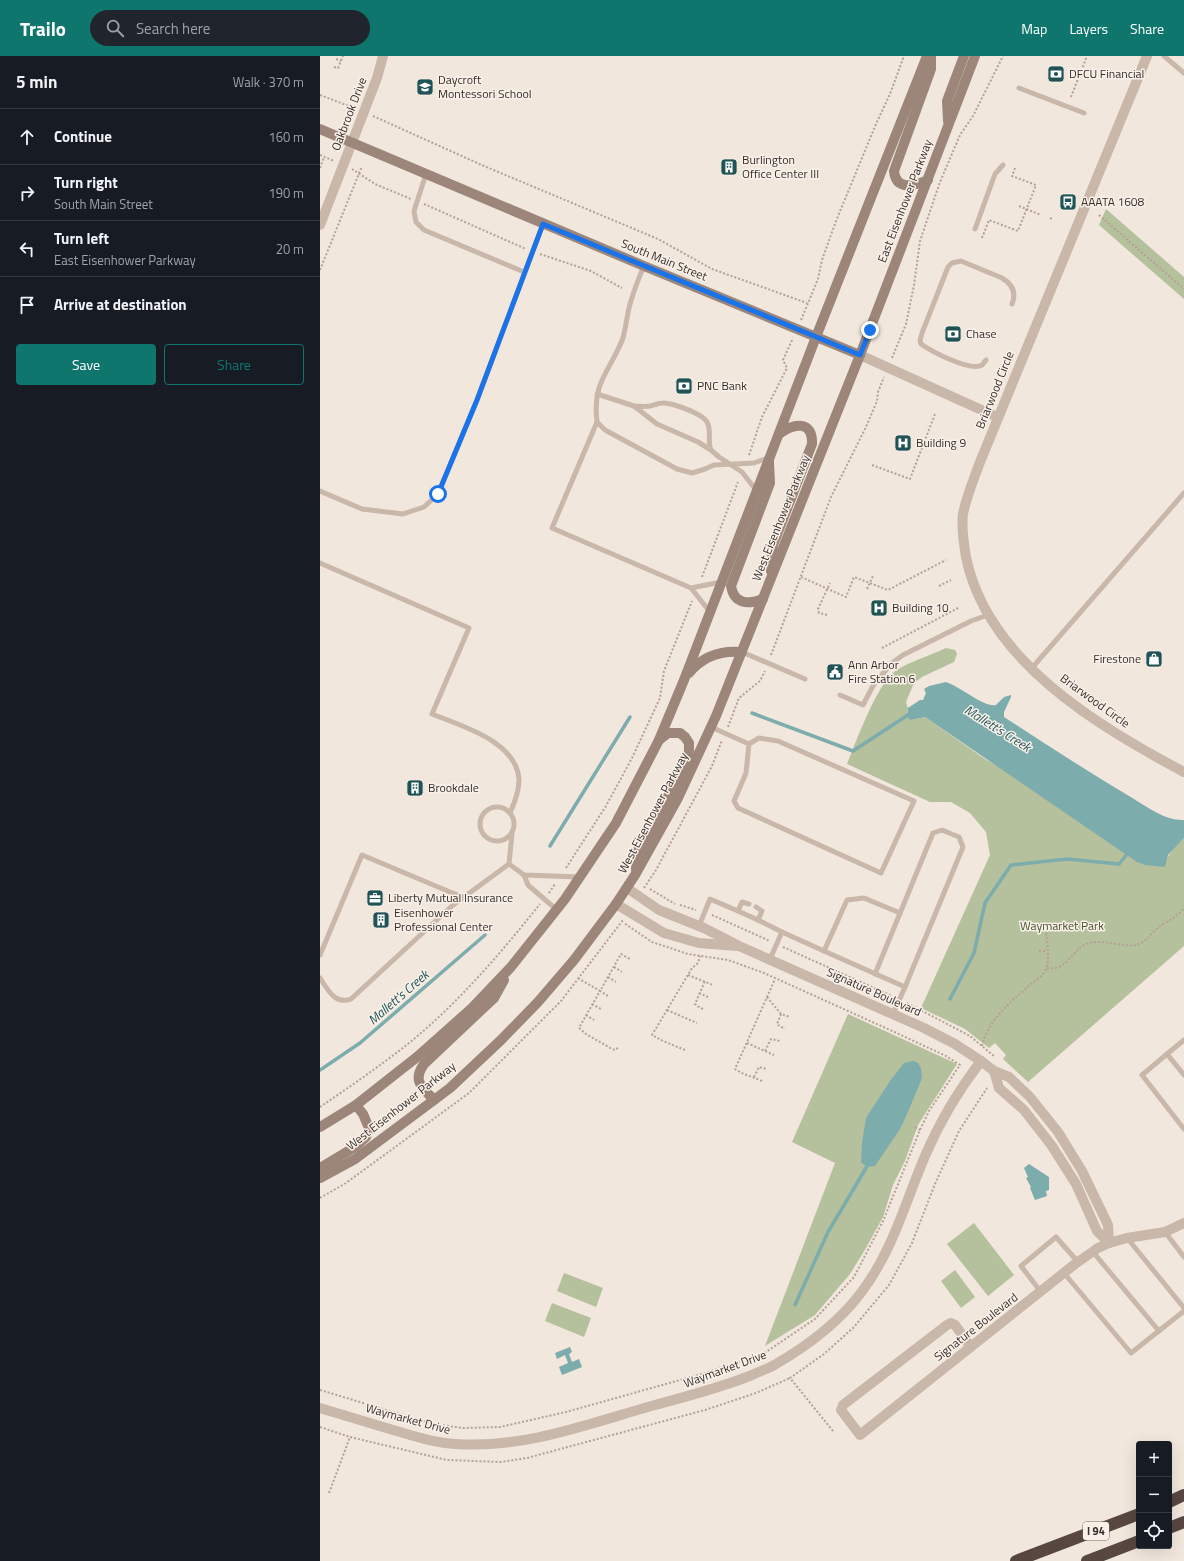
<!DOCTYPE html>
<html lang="en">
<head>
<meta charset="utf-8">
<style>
  body { margin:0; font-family:"Titillium Web",sans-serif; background:#20242c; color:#f1f3f6 }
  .controls { position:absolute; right:12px; bottom:12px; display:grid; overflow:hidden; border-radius:4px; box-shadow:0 4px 16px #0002 }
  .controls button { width:36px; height:36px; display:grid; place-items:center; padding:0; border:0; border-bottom:1px solid #363941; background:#171b24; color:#f1f3f6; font:20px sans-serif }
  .stop { position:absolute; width:12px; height:12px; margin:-9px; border:3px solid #1a73e8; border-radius:50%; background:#fff }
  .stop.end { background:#1a73e8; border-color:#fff; box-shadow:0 1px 4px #0008 }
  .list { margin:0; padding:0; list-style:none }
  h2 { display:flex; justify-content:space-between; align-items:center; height:52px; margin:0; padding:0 16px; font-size:17px }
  h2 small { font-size:13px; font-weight:400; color:#9ea1a6 }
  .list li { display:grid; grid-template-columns:26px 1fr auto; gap:12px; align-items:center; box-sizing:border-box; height:56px; padding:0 16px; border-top:1px solid #363941 }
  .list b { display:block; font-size:15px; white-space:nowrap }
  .list p { margin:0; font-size:13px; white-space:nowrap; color:#9ea1a6 }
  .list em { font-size:13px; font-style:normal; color:#9ea1a6 }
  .actions { display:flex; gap:8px; padding:12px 16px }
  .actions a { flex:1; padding:9px 0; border:1px solid #0f766e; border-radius:4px; text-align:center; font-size:14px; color:#0f766e }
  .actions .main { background:#0f766e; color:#fff }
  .icon { flex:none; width:22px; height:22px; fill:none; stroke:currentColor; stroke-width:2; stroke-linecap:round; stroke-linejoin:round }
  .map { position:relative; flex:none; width:864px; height:1505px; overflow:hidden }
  header { display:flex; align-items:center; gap:24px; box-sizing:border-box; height:56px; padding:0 20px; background:#0f766e; color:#fff }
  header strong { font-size:19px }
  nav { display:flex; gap:22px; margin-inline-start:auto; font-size:14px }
  .search { width:280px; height:36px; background:#20242c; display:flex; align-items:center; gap:10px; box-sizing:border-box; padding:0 14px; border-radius:22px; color:#9ea1a6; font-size:15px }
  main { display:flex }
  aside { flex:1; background:#171b24 }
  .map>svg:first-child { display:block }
  .green { fill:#b5c09d }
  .water { fill:#7dacad }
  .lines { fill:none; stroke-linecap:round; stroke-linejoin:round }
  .stream { stroke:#7dacad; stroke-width:3.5 }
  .path { stroke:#b5a193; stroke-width:2; stroke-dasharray:2 2; stroke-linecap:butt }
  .lane { stroke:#c9b7a9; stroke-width:5 }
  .street { stroke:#c9b7a9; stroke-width:10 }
  .secondary { stroke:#9c867a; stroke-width:10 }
  .highway { stroke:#574740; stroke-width:12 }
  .route { stroke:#1a73e8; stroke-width:5 }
  .labels { text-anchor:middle; stroke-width:3; stroke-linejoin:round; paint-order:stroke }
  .shield { fill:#f9f1e9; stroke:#706863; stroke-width:1 }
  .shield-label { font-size:11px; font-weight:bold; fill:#362d29 }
  .poi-label { font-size:12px; fill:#362d29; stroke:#f9f1e9; text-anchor:start }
  .street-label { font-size:12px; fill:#362d29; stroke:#f9f1e9 }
  .park-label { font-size:12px; fill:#46532d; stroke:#f9f1e9 }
  .water-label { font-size:13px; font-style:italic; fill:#205356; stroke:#f9f1e9 }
</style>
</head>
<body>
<header>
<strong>Trailo</strong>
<div class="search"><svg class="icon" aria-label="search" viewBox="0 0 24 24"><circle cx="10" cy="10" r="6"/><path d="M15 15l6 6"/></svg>Search here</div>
<nav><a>Map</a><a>Layers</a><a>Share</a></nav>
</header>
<main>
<aside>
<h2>5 min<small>Walk · 370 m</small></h2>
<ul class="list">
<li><svg class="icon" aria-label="ahead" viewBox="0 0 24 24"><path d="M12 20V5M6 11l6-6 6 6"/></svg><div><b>Continue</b></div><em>160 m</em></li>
<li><svg class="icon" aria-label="right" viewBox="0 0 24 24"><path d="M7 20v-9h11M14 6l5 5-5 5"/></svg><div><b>Turn right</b><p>South Main Street</p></div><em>190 m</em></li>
<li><svg class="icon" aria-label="left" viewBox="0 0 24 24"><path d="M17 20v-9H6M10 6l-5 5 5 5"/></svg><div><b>Turn left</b><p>East Eisenhower Parkway</p></div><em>20 m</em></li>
<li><svg class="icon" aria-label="arrive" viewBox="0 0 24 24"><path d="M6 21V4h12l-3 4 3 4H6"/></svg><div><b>Arrive at destination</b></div></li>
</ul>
<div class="actions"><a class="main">Save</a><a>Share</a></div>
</aside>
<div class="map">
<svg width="864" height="1505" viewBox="0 0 864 1505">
  <rect width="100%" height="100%" fill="#f1e7dd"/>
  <!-- green -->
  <g class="green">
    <polygon points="786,153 864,221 864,243 779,169"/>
    <path d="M626,592l9,2 2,4 -3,8 -32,15 -8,6 -8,19 2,6 -1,5 4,7 14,-3 60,42 180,102 8,-12 11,-11v108l-156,136 -25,-23 3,-4 -11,-12 -6,5 -24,-19 -44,-21 69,-153 -4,-23 -16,-19 -19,-11h-21l-83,-38c9,-22 30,-80 48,-93 16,-10 34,-15 51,-23z"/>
    <polygon points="528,958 637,1008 598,1069 585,1105 573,1129 563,1161 546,1192 530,1218 495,1259 445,1290 515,1107 472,1086"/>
    <polygon points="654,1167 694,1219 668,1240 627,1188"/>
    <polygon points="635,1214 655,1241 641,1252 621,1225"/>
    <polygon points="244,1217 283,1232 276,1251 237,1235"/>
    <polygon points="232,1247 271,1262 264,1281 225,1265"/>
  </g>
  <!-- water -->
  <g class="water">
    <path d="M626,626c13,4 39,26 50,23l8,-8 7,-2v2l-7,15v5c43,28 86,56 130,82 15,9 32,22 50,21v18l-16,17 -3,12 -20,-2 -8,-3 -212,-145 -14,3 -4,-3 1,-9 12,-8h3l3,-7 -2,-4 5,-3z"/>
    <polygon points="593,1005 598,1007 601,1012 602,1022 588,1056 580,1073 555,1110 547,1111 541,1106 542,1087 546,1062 570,1025 584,1007"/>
    <polygon points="709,1108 729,1121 729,1134 726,1135 727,1140 715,1144 710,1132 711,1131 706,1122 708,1121 704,1112"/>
    <polygon points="250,1291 252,1296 249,1298 252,1306 259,1303 262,1311 242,1319 239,1311 248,1307 245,1299 237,1303 235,1297"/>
  </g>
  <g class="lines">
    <!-- stream -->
    <g class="stream">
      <polyline points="432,657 533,695 591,657"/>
      <polyline points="230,790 310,661"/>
      <polyline points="630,943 654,897 665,847 691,809 747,803 799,808 808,797"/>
      <polyline points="0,1014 40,987 165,879"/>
      <polyline points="475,1249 508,1176 549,1107"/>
    </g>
    <!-- path -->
    <g class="path">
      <polyline points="16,3 21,5"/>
      <polyline points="14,11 18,12 23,0"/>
      <polyline points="0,39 34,52"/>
      <polyline points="751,41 767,0"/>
      <polyline points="53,60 164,110 338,183 392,213 487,247"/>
      <polyline points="0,99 14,105"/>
      <polyline points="0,112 4,101"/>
      <polyline points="32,113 55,128 91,143"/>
      <polyline points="104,148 206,193"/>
      <polyline points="699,150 721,159"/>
      <polyline points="779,159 864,233"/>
      <polyline points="730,162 732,163"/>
      <polyline points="662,182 669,164 698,175 716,129 692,120 695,112"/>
      <polyline points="220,198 271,215 302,232"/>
      <polyline points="0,214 42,110"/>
      <polyline points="481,264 498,223 502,204 516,165 556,68 570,38 584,0"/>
      <polyline points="572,302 586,268 594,229 600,185 620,126 640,79 653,60 683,0"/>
      <polyline points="429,399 442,361 467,312 463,304 473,282"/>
      <polyline points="552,409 590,423 615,358"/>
      <polyline points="382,521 418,426"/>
      <polyline points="481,521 526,541 534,521 568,534 626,504"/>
      <polyline points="619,530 631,524"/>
      <polyline points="547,533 553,520"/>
      <polyline points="507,559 499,557 498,553 510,527"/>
      <polyline points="562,592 640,551"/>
      <polyline points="451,599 511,441 546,371 557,345 558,336 564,321"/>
      <polyline points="408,671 419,642 440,625 445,615"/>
      <polyline points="246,812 286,750 312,702 340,642 344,615 372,545"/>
      <polyline points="324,832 336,814 392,710 402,684"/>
      <polyline points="330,833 355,848"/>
      <polyline points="229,837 235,828"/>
      <polyline points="360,849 376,854"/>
      <polyline points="392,859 450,885"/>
      <polyline points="463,891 572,940"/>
      <polyline points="719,895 727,895"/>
      <polyline points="294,911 302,916"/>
      <path d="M727,912c20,3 24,-16 37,-23 18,-9 41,5 55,-1 8,-3 14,-13 21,-18 9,-6 18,-9 24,-18"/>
      <polyline points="368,919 393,929"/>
      <polyline points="288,921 296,926"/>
      <polyline points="258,922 280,935 301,898 310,903"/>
      <polyline points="379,937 388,941"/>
      <polyline points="288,940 280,935 259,972 266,978 292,993 295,994 299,991"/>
      <polyline points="447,941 461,958 470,961"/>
      <polyline points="587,947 650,980 674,1000"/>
      <polyline points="272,948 281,953"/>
      <polyline points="383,953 377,950 375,948 385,925"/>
      <polyline points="347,954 377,967"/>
      <polyline points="461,958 457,968 458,969 465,973"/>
      <polyline points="266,959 274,964"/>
      <polyline points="427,987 454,999"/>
      <path d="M662,990c7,-28 29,-44 49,-62 5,-4 13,-8 15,-15 4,-10 1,-26 0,-37"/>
      <polyline points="365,994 343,985 332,979 372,912 378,907 380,900"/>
      <polyline points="445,995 451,983 460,985"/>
      <polyline points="434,1021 439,1011 447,1013"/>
      <path d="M442,1025c-9,-4 -18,-6 -27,-12l40,-90"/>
      <path d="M0,1051c28,-19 57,-39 84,-60 52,-41 95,-92 136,-143"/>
      <polyline points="595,1071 600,1074"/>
      <polyline points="0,1142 26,1127 149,1037 241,945 303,864"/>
      <polyline points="0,1334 113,1368 143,1372 180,1371 246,1356 385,1317 443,1298 495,1263 534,1221 563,1165 600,1074 609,1055 640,1009 626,1000 570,974 444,917 408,904 368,898 332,886 304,867"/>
      <polyline points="0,1371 30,1381"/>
      <polyline points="513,1375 470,1322 504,1298 534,1271 569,1229 592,1187 615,1128 639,1075 667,1032"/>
      <polyline points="9,1437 30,1381 127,1404 181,1406 207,1402 385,1354 436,1337 470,1322"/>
    </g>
    <!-- lane -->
    <g class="lane">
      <polyline points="844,0 864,17"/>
      <polyline points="699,32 764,57"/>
      <polyline points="106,118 94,155 96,166 104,174 204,216"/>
      <polyline points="655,173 675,118 683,109"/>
      <path d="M324,210c-6,13 -10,25 -14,38 -3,11 -4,23 -7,34 -13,34 -31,43 -26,84l-45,106 139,60 19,24"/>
      <path d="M666,304c-1,1 -3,4 -4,5 -12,7 -51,-14 -61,-21l-1,-3 2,-8 26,-66 4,-4 9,-2 41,17c10,6 15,14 10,26"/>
      <polyline points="277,338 314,350 337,368 378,386 391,394 399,401 422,416 436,434"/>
      <path d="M314,350c5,0 11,1 16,0 4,-1 8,-3 12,-3 9,-1 41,11 45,19 5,8 0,19 4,28"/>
      <polyline points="277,366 285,374 357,413 372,417 385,413 394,409 434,407 448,402"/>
      <polyline points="0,435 42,453 83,458 104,451 118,438 157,344 223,168"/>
      <path d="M0,507l149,65 -37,86c29,12 85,27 87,66 0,11 -4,22 -9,33"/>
      <polyline points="371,532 401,526"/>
      <polyline points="422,596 485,623"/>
      <polyline points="711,613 864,437"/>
      <polyline points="520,639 543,649 554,628 572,607 583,599 651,565 668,559"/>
      <polyline points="391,671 429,688 426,717 414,745 418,752 561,817 594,745 458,685 439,682 429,688"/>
      <circle cx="177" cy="768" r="17"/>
      <polyline points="192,777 189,808 204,819 259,821"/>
      <polyline points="204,819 208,829 237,854"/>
      <polyline points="144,841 189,808"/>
      <polyline points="429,848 422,846 418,855 438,864"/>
      <polyline points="436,851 442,855 438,864 462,876 450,903"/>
      <polyline points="379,870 390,843 418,855"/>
      <polyline points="462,876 504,895 527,844 544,842 580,857"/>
      <polyline points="504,895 585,931 573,958"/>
      <path d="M0,899l42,-100 88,37 14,5 -11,8 -102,94c-16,6 -23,-9 -31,-21"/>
      <polyline points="555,918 613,777 622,774 639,781 643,791 585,931"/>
      <polyline points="864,984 847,998 864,1019"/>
      <polyline points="847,998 822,1019 864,1073"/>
      <polyline points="845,1176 864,1201"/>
      <polyline points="808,1183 864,1252"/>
      <polyline points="773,1196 839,1275"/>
      <polyline points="744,1217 811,1297 864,1255"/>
      <polyline points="721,1236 701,1210 736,1181 758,1206"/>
    </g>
    <!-- street -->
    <g class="street">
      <path d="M827,0l-167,406c-6,17 -14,35 -17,52 -2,15 1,29 3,43 21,104 132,169 218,215"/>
      <polyline points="0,169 57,22 63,0"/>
      <polyline points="540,299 677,361"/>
      <polyline points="307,832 339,854 384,872 419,890 604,972 635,988 661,1005 674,1015 689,1021 710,1041 738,1076 762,1115 788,1169 789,1187"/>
      <polyline points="296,848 344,877 379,887 417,890"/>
      <polyline points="674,1015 679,1032 704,1054 732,1090 756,1128 777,1175 789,1187"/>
      <polyline points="651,1291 635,1269 631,1267 627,1269 523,1349 521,1354 540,1379 755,1208 778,1192 789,1187 807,1182 845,1176 864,1167"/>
      <path d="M0,1352c24,7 49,15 73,22 21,6 41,13 63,14 69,5 134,-21 199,-39 33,-9 65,-17 97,-30 8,-4 16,-6 24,-11 31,-18 62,-41 84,-70 32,-41 45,-91 65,-138 15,-35 33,-65 56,-95"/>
    </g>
    <!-- secondary -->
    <g class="secondary">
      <polyline points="628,65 627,45 644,0"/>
      <polyline points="0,73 324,210 540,299"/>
      <path d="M608,124c-14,6 -32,11 -34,-9l37,-102v-13"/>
      <path d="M451,515l2,-26 39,-101c1,-24 -18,-21 -33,-10"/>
      <path d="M443,543c-15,6 -29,5 -32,-13l39,-103 -1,-21"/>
      <path d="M369,617c13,-16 31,-23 53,-21"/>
      <polyline points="316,813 318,794 351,735 367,702 369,695 369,687 365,681 360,677 348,677 339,684"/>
      <path d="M114,1044c-12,-13 -22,-19 -10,-36l70,-66 10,-18"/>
      <polyline points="0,1071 36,1049 97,1001 152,952 191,911 245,843 296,767 339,684 364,624 496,281 607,0"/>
      <polyline points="0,1112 35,1091 46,1081 49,1072 43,1058 36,1049"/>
      <polyline points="0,1122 35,1103 114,1044 130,1032 181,984 218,946 254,904 296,848 315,819 358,742 396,660 540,299 655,0"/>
    </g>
    <!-- highway -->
    <g class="highway">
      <polyline points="849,1446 864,1439"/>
      <polyline points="849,1472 864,1466"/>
      <polyline points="696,1505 819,1458"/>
      <polyline points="767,1505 819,1485"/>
    </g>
  </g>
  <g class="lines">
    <!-- route -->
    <polyline class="route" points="118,438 157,344 223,168 540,299 550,274"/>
  </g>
  <!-- icons -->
  <defs>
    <g id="bank-square" transform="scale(0.9)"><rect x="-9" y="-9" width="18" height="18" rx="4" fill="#205356" stroke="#f9f1e9"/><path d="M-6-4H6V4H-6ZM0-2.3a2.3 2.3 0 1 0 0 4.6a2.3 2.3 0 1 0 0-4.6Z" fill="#fff"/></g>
    <g id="school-square" transform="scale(0.9)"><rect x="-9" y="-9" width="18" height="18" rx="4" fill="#205356" stroke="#f9f1e9"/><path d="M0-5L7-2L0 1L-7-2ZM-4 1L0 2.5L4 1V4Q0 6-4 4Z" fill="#fff"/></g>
    <g id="building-square" transform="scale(0.9)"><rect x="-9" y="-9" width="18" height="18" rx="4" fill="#205356" stroke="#f9f1e9"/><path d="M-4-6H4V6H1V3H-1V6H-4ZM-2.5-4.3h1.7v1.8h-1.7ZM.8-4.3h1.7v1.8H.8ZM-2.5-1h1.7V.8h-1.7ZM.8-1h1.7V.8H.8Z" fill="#fff"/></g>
    <g id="bus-square" transform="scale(0.9)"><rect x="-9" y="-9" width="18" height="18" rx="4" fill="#205356" stroke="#f9f1e9"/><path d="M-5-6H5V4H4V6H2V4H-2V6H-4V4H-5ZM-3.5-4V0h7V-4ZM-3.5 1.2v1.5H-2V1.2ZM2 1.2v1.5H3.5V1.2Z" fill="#fff"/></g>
    <g id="hospital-square" transform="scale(0.9)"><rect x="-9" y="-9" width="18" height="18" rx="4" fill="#205356" stroke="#f9f1e9"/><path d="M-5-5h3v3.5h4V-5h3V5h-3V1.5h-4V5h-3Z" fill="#fff"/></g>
    <g id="shop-square" transform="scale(0.9)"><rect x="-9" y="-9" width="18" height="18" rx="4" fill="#205356" stroke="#f9f1e9"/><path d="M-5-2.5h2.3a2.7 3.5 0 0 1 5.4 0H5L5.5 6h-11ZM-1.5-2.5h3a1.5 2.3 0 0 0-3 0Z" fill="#fff"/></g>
    <g id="civic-square" transform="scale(0.9)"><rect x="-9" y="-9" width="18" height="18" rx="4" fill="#205356" stroke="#f9f1e9"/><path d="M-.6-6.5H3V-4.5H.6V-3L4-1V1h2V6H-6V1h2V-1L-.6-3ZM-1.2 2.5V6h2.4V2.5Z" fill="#fff"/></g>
    <g id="office-square" transform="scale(0.9)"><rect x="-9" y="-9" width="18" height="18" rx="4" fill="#205356" stroke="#f9f1e9"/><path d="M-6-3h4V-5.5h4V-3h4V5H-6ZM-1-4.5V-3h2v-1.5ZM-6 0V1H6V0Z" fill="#fff"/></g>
  </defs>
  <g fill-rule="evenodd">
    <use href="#bank-square" x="736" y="18"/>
    <use href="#school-square" x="105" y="31"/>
    <use href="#building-square" x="409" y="111"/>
    <use href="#bus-square" x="748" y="146"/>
    <use href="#bank-square" x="633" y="278"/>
    <use href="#bank-square" x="364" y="330"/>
    <use href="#hospital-square" x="583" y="387"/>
    <use href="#hospital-square" x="559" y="552"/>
    <use href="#shop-square" x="834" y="603"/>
    <use href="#civic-square" x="515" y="616"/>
    <use href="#building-square" x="95" y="732"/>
    <use href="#office-square" x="55" y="842"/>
    <use href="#building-square" x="61" y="864"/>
  </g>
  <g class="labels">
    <!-- shield labels -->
    <rect class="shield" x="763" y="1466" width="26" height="18" rx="3"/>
    <g class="shield-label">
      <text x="776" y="1479">I 94</text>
    </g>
    <!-- poi labels -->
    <g class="poi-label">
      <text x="749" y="22">DFCU Financial</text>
      <text x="118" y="28">Daycroft<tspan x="118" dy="14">Montessori School</tspan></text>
      <text x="422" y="108">Burlington<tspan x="422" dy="14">Office Center III</tspan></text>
      <text x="761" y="150">AAATA 1608</text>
      <text x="646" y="282">Chase</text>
      <text x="377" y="334">PNC Bank</text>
      <text x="596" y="391">Building 9</text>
      <text x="572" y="556">Building 10</text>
      <text x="821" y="607" text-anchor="end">Firestone</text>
      <text x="528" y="613">Ann Arbor<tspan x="528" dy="14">Fire Station 6</tspan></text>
      <text x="108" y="736">Brookdale</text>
      <text x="68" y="846">Liberty Mutual Insurance</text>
      <text x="74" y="861">Eisenhower<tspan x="74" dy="14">Professional Center</tspan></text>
    </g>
    <!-- street labels -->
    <g class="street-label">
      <text transform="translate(29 58) rotate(-69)" y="4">Oakbrook Drive</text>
      <text transform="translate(585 145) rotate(-69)" y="4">East Eisenhower Parkway</text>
      <text transform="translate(344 204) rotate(22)" y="4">South Main Street</text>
      <text transform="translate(675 334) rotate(-68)" y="4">Briarwood Circle</text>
      <text transform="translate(461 462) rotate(-68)" y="4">West Eisenhower Parkway</text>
      <text transform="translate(775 645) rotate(36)" y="4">Briarwood Circle</text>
      <text transform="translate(333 757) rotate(-62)" y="4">West Eisenhower Parkway</text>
      <text transform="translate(554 936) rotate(24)" y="4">Signature Boulevard</text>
      <text transform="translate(81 1050) rotate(-38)" y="4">West Eisenhower Parkway</text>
      <text transform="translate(656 1271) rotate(-38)" y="4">Signature Boulevard</text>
      <text transform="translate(405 1313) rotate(-20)" y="4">Waymarket Drive</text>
      <text transform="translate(88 1363) rotate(15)" y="4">Waymarket Drive</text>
    </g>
    <!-- park labels -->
    <g class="park-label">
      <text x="742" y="874">Waymarket Park</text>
    </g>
    <!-- water labels -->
    <g class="water-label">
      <text transform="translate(678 672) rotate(32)" y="5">Mallett's Creek</text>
      <text transform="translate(78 941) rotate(-41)" y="5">Mallett's Creek</text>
    </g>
  </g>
</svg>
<div class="controls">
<button>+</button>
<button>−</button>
<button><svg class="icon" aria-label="locate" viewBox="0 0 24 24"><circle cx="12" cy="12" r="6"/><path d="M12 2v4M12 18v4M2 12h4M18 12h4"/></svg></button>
</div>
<div class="stop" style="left:118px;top:438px"></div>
<div class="stop end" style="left:550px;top:274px"></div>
</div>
</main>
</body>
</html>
